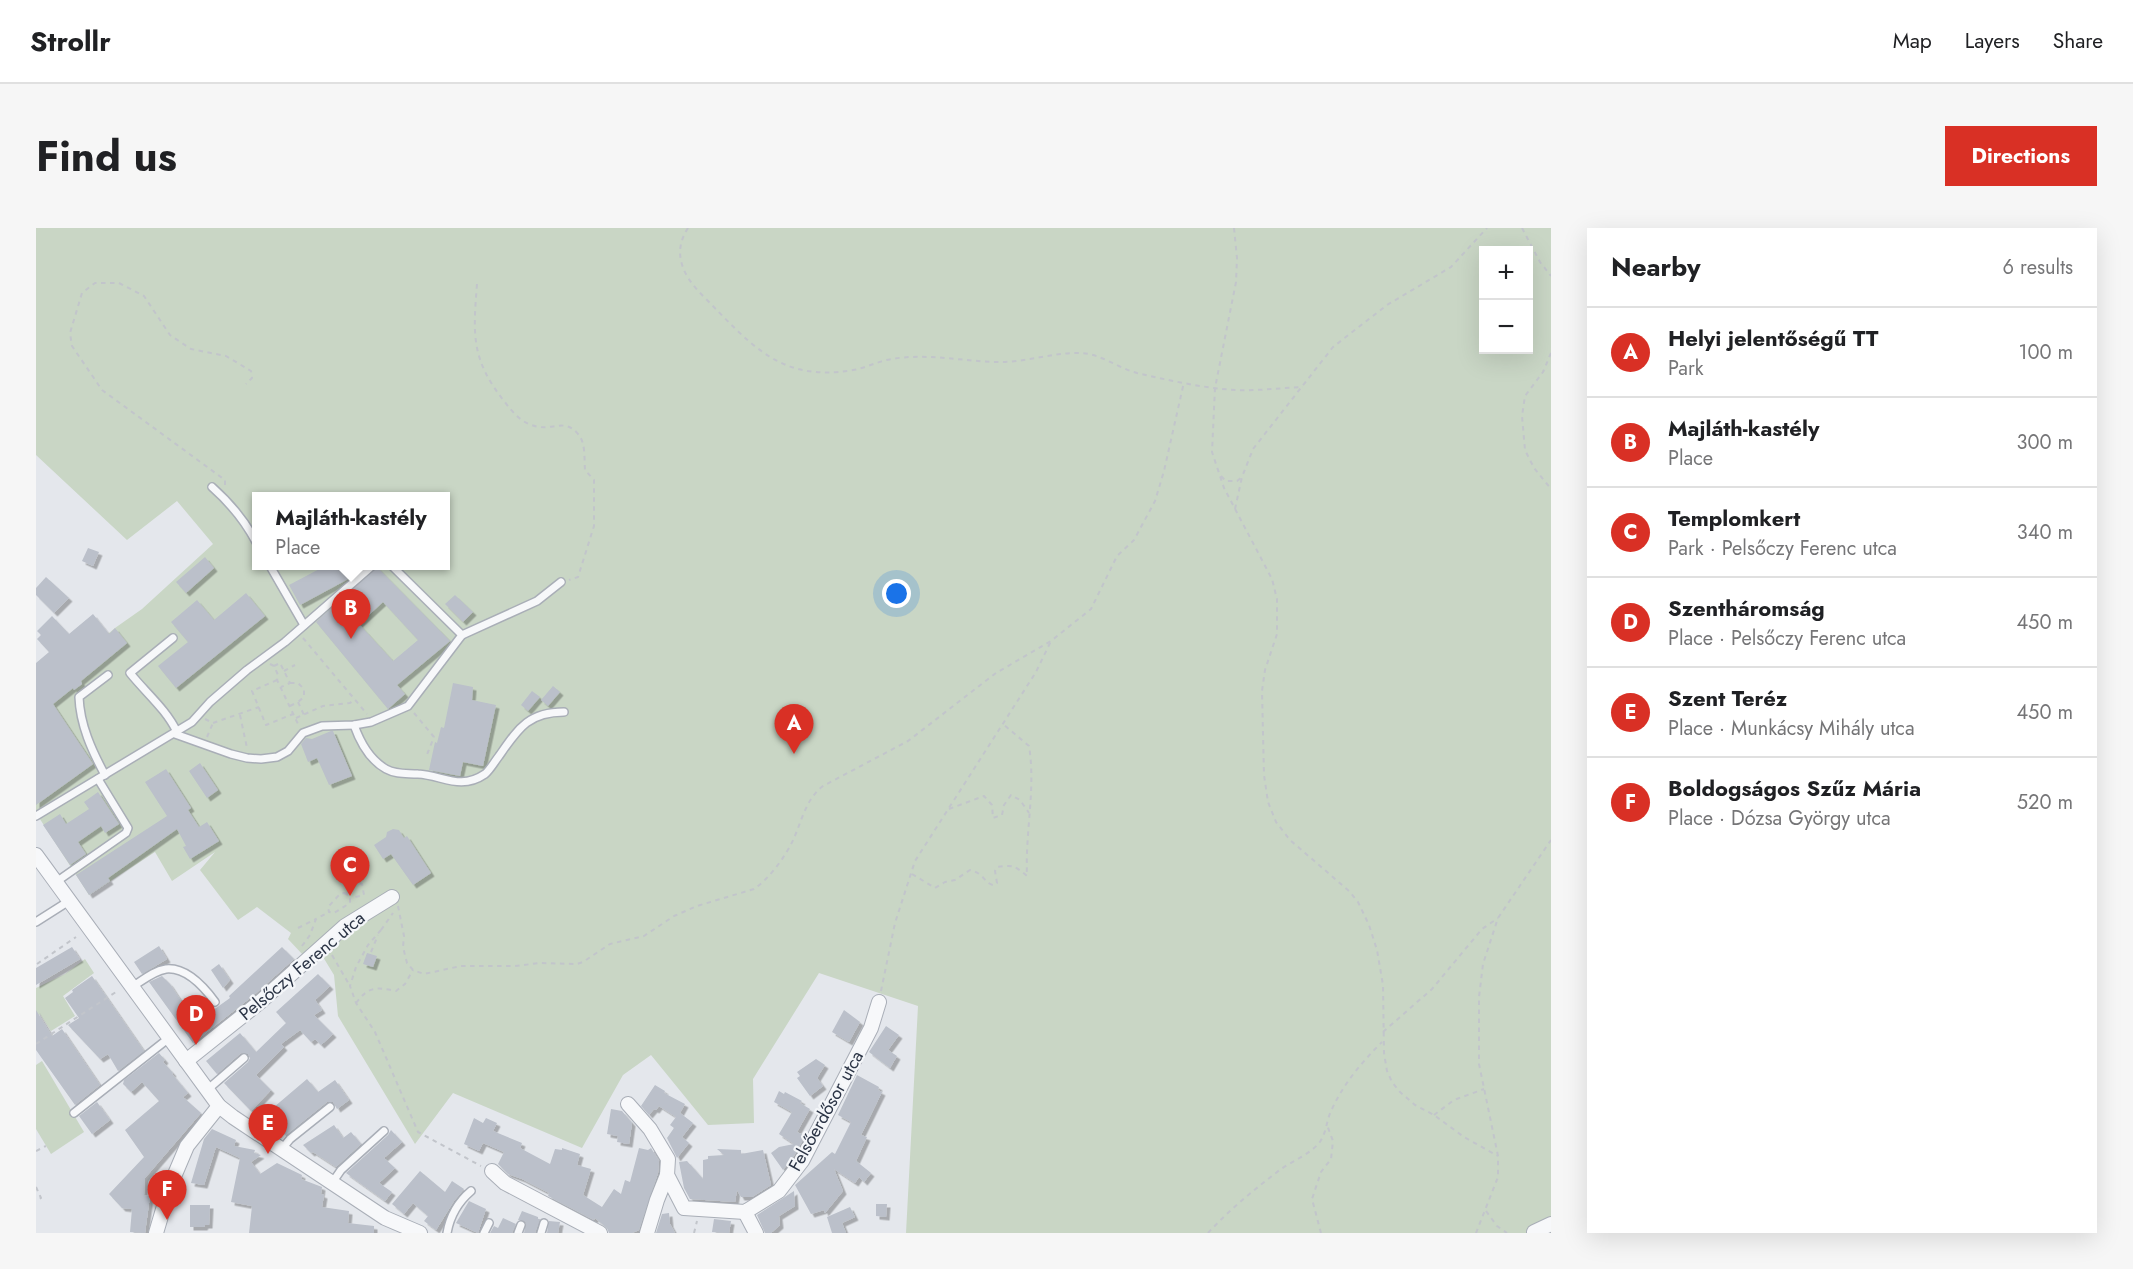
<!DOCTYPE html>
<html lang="en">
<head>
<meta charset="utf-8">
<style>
  body { margin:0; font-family:Jost,sans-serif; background:#f6f6f6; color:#202124 }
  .controls { position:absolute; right:18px; top:18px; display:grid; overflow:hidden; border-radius:0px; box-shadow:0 6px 24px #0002 }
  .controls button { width:54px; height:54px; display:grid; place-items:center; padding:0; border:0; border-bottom:2px solid #e0e0e0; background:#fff; color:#202124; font:30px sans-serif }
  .you { position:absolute; left:861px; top:366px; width:21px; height:21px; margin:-15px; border:4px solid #fff; border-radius:50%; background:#1a73e8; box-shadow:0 0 0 9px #1a73e833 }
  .badge { display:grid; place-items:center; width:39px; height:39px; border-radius:50%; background:#d93025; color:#fff; font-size:20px; font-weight:700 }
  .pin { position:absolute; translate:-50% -50px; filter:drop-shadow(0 2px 3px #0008) }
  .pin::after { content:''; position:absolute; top:32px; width:21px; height:18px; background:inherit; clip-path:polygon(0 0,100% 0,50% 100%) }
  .popup { position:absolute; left:216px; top:264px; width:198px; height:78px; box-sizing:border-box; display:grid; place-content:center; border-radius:0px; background:#fff; filter:drop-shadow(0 2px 4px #0005); font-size:20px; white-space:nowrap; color:#757577 }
  .popup b { font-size:22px; color:#202124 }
  .popup::after { content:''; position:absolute; left:50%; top:100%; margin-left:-12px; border:12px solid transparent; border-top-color:#fff }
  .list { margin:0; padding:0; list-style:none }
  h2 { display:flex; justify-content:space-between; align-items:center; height:78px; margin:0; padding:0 24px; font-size:26px }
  h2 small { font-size:20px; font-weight:400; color:#757577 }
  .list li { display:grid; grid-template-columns:39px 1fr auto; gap:18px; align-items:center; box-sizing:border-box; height:90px; padding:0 24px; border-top:2px solid #e0e0e0 }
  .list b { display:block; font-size:22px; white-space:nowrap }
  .list p { margin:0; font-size:20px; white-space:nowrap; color:#757577 }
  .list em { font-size:20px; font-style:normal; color:#757577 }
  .map { position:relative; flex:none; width:1515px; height:1005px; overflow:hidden; border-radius:0px }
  header { display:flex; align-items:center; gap:36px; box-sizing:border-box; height:84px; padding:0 30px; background:#fff; border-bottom:2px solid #e0e0e0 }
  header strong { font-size:28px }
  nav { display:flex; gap:33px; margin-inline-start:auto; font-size:21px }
  .intro { display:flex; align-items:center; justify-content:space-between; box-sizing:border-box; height:144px; padding:0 36px }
  h1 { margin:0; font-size:42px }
  .button { padding:15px 27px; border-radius:0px; background:#d93025; color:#fff; font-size:21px; font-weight:700 }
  main { display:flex; gap:36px; padding:0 36px }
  aside { flex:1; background:#fff; border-radius:0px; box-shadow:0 6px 24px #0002 }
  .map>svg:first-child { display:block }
  .green { fill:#c9d6c5; fill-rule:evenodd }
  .building { fill:#bbc0ca; fill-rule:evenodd; filter:url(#shadow) }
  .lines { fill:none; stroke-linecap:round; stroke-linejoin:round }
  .service-casing { stroke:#a9aeb7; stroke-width:10 }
  .minor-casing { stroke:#a9aeb7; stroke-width:16 }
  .path { stroke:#c2c5cb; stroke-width:2; stroke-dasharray:4.5 4.5; stroke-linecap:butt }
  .service { stroke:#f7f8fa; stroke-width:7 }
  .minor { stroke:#f7f8fa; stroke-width:14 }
  .labels { text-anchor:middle; stroke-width:4.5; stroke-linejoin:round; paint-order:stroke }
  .street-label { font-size:18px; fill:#2b3445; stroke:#f4f6f9 }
</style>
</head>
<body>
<header>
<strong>Strollr</strong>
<nav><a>Map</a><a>Layers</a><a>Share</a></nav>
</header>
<div class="intro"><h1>Find us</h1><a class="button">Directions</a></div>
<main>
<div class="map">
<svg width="1515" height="1005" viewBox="0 0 1515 1005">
  <defs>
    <filter id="shadow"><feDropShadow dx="3.5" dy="3.5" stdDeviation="0" flood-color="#0004"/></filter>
  </defs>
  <rect width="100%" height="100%" fill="#e4e7ec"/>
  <!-- green -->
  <g class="green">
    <path d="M0,0h1515v1005h-645l12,-227 -99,-33 -66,106 1,44 -46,2 -57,-70 -28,20 -41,73 -129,-55 -38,51 -77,-128 -4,-41 -11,-18 -12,-9 -8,7 -15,-16 3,-6 -34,-26 -19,13 -38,-50 15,-18 -43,29 -17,-29 -66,43 -53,-82v-118l79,-67 27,-19 71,-65 -36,-43 -50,39 -91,-85zM1448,22h44v100h-44zM220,268h190v70h-190z"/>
    <polygon points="49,731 58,745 27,768 39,788 15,803 4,786 0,789 0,760 29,746"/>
    <polygon points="6,833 48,904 15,926 0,901 0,837"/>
  </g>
  <!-- building -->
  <g class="building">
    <polygon points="52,320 63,324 57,338 46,333"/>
    <polygon points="169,329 178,340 150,365 140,354"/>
    <polygon points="289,338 328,338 314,350 264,377 253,357"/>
    <path d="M341,339l73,74 -53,44 8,9 -17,15 -72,-87zM347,374l35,38 -25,21 -34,-37z"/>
    <polygon points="10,349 33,370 18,385 0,367 0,360"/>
    <polygon points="210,365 229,388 140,460 122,438 152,414 135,394 161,372 178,392"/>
    <polygon points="419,367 437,384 427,394 409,376"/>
    <polygon points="57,386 73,406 79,400 91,415 45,453 46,456 38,462 37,460 17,476 57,536 0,577 0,435 13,424 1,411 5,407 1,403 16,388 33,406"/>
    <polygon points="417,455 437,459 436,472 460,477 447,538 427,534 424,548 393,542 399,514 401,515 405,499 408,500"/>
    <polygon points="517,458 524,464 512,478 505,472"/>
    <polygon points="496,463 504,469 492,483 485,477"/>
    <polygon points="295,503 297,503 316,548 293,557 281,530 272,534 265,516 270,510 276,511"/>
    <polygon points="164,535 182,562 171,570 153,543"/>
    <polygon points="130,541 155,580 152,582 163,599 171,594 183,613 154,631 147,619 150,618 141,601 72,650 74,653 53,667 40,647 131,588 109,554"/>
    <polygon points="62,564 83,596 69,605 65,598 42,614 50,626 34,637 7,597 24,586 30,596 53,581 48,574"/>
    <polygon points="357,601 363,602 368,610 371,608 395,645 377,657 355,626 347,631 338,617 350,609 351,604"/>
    <polygon points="123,718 131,731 106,746 98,734"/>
    <polygon points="36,719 44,731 0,757 0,740"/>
    <polygon points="246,719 258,731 218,767 157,815 113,754 126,748 134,756 149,779 158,780 166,774 173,785 194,770 193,768"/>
    <polygon points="331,725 341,728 337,739 327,736"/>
    <polygon points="183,736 194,752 187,760 175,742"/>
    <polygon points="282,746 294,758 279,772 286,782 278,787 297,806 285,817 279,811 275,814 264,802 245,816 248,819 220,847 235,862 215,883 188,855 212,834 214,830 212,826 205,825 181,846 170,833 204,805 220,824 250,795 240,784"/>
    <polygon points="56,748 108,823 82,843 72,826 64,831 32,797 43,790 29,770 37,764 36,762"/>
    <polygon points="0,782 16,808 26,801 64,857 39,877 0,822"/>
    <polygon points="808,782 824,794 813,814 796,804"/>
    <polygon points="850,798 863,807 852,822 861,828 854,840 833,824"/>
    <polygon points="123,825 129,832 127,834 137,845 136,846 152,865 147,869 165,885 109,950 108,967 114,968 109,1005 94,1004 96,981 86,980 73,966 108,929 89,902 123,873 106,854 95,864 87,856 88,852"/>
    <polygon points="780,831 789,837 781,850 787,858 774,868 761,850 764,848 761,844"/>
    <polygon points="821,847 843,859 842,862 846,864 825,907 831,909 820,933 835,945 828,954 823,949 819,955 798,941 807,963 789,985 788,982 775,986 759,957 796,924 799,926 815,894 802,887"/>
    <polygon points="271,851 282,864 299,852 313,872 301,881 297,874 291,874 250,907 241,899 243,897 231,885"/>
    <polygon points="619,857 629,863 628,865 649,876 644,885 657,895 646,909 653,915 641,930 631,910 638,900 634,897 640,889 623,878 620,882 618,881 613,887 605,878"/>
    <polygon points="743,863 748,866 749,864 766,873 764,875 774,881 761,904 769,908 758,928 747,942 735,925 743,919 758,916 743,906 756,884 738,874"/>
    <polygon points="61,874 74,892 56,906 43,888"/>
    <polygon points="575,881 586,883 596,895 593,916 581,914 582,908 571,906"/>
    <polygon points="438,890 447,895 450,890 461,895 457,903 486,915 484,920 514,936 519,921 526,922 526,920 544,926 541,937 555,941 547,967 566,979 578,961 585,966 589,952 594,954 603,920 612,922 615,920 623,933 622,945 603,1002 596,1005 573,1005 571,1000 559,990 558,992 512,968 513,965 486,951 472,946 462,936 468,924 447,915 443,923 428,916"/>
    <polygon points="298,897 307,910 315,904 325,916 300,939 277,924 275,925 267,917"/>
    <polygon points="176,901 200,912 198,918 219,922 218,925 225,927 215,934 224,946 241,935 266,947 265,951 286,959 285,966 288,967 286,979 313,983 312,995 338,998 338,1005 213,1005 216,978 195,974 204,930 180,919 168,957 155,955 168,911"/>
    <polygon points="355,902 366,914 348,930 359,940 343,955 356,964 349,973 310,945 352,907"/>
    <polygon points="681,921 705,922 705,926 727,922 735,957 716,969 705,969 701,962 699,974 654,971 648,960 643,934 651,933 667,951 667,932 672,931 672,928 688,927"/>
    <polygon points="384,943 409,964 416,953 428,961 418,973 400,1002 388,993 392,988 377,975 368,986 356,976"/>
    <polygon points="758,963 759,978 743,988 744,997 735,1005 729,1005 721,987"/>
    <polygon points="433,973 450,981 442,1005 420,995"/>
    <polygon points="840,976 851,976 850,989 840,988"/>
    <polygon points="154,977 174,977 173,997 169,997 168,999 154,999"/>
    <polygon points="814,979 819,989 806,995 810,1005 796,1005 791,989"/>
    <polygon points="486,983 502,989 502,991 504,991 499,1005 488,1005 490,994 486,992 482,992"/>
    <polygon points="633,985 634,996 639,1005 620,1005 626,986"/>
    <polygon points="467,990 480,996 476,1005 454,1005 458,998 462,1000"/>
    <polygon points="678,991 695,993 693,1005 676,1004"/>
    <polygon points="513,993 524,994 522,1005 511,1005"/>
  </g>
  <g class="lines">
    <!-- service casing -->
    <g class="service-casing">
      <g id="service">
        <path d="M176,259c18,16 33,34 44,55"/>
        <polyline points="234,338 268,397"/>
        <polyline points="426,407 501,373 525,354"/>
        <path d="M137,410l-43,35c16,20 36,36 47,59"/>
        <path d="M318,497c6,17 16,35 32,44 11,6 21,4 32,5 24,1 42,17 67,0 5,-4 10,-13 14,-18 19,-27 29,-44 65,-44"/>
        <polyline points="139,506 195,526 211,530 225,531 241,529 252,523 267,505 286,498 318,497 335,494 372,478 426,407 356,338"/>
        <path d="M69,547c-13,-24 -25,-50 -26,-78l29,-22"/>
        <polyline points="0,588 156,494 174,474 211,442 249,414 336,338"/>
        <polyline points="20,654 90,605 92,600 62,551"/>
        <polyline points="0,694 33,673"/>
        <path d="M96,759c10,-6 21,-16 34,-18 20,-2 38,18 49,33"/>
        <polyline points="171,862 208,830"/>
        <polyline points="38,885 133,810"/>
        <polyline points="246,921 254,911 294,879"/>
        <polyline points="296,955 305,942 348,903"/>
        <path d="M411,1005c3,-17 11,-31 24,-42"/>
        <polyline points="448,1005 453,995"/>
        <polyline points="482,1005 485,997"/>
        <polyline points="505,1005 508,995"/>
      </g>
    </g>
    <!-- minor casing -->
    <g class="minor-casing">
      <g id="minor">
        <polyline points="0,627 183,878 197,889 349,990 384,1005"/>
        <polyline points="150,833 224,774 309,698 356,669"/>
        <polyline points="592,876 614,901 632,931 631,947 648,980 709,984 743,963 766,933 835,800 843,774"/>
        <polyline points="456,943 469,955 564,1005"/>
        <polyline points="709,984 720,1005"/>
        <polyline points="1498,1004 1515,996"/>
        <polyline points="120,1005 134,958 151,918 183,878"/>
        <polyline points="611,1005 621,972 631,947"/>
      </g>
    </g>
    <!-- path -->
    <g class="path">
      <path d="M652,0c-17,26 -4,49 15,68 47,47 76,87 150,74 13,-2 25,-9 39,-11 34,-6 69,2 104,3 28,1 57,-10 85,-9 20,1 37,15 56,20 31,7 65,15 98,17 22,1 45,-2 68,-3"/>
      <polyline points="1198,0 1201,30 1200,54 1179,160 1176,224 1188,260 1236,351 1241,371 1241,406 1229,442 1226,463 1228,547 1232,574 1240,594 1254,612 1313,663 1322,674 1333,697 1341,722 1347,757 1348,825 1351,843 1356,854 1364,864 1379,877 1398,887 1428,909 1462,928"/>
      <polyline points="1486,0 1504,34 1515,48"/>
      <path d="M441,56c-4,51 -6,75 27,117 10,13 19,24 36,26 14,2 26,-8 38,7 8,9 6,24 7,36l9,10v46l-16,51 -9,3"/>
      <polyline points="1515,125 1507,144 1489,168 1486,188 1489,222 1498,240 1515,261"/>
      <polyline points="1185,248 1190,253 1201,253 1206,249"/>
      <polyline points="189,257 189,252 66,162 36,118 34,105 46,65 59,55 83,55 108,68 134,107 155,121 190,128 215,143 216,150 210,156"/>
      <polyline points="1199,281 1206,249 1217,221 1297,119 1351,77 1415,39 1451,0"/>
      <polyline points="267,410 331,486"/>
      <polyline points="234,436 238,438 242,447 241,452 262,496"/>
      <polyline points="238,438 244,435 254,455 245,459"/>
      <polyline points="248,443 259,437"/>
      <polyline points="241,452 216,463 230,497 257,486"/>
      <polyline points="254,455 262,455 268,461 268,469 262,474"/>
      <polyline points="254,478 262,474 268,487"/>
      <polyline points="378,485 398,509 390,529"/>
      <polyline points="204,487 211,520"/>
      <polyline points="260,490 287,478 314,475 319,471"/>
      <polyline points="169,491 177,495 223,479"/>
      <polyline points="171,509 177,495"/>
      <polyline points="913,581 948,568 956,577 957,590 966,587 968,577 975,567 984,572 993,585"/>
      <path d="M876,646l23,14 10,-6 10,-2 15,-10c14,3 14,13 23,15l4,-2 -2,-12 2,-4c16,-2 17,-2 30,9 -2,-44 9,-87 2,-130l-26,-22"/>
      <polygon points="308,665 314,668 314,675 298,685 293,684 292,679 304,666"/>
      <polyline points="311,665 320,654 326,656 328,667 315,670"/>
      <path d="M362,678l6,30 -1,11 4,16 6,7 11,4 37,-8h54l25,-3 37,1 6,-2 27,-18 34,-8 30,-20 23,-10 57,-17c16,-11 32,-33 40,-51 8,-18 12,-39 29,-52l85,-45 88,-68 55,-32 40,-32 26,-53 17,-16 21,-39 9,-30 20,-89"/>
      <polyline points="262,700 280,691"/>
      <polyline points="345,702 332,717 320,739 314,758 320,775 339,804 382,904 445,938"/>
      <polyline points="345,702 357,685"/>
      <polyline points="266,718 274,707 280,691 293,684"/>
      <polyline points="335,724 342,707"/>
      <polyline points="296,727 314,758"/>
      <polyline points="1,736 40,709"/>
      <polyline points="845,763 859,695 879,633 1000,444 1015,413"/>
      <path d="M320,775c13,-17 20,-16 40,-12l9,-7 8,-14"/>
      <polyline points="159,776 166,771"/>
      <polyline points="1347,804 1396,761 1446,701 1462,690"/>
      <polyline points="0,816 83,762"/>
      <polyline points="1398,887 1418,872 1448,861"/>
      <polyline points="0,923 10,918"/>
      <polyline points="0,959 5,970 0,973"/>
      <polyline points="1450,983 1461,998 1471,1005"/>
      <polyline points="658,1005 661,993"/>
      <path d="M1172,1005c22,-24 47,-44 73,-64 12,-8 29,-15 38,-26 8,-10 7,-23 13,-34 12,-26 30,-47 50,-67"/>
      <polyline points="1285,1005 1276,971 1285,944 1295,931 1297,913 1291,897"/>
      <polyline points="1440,1005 1462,949 1462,928 1443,836 1443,769 1447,736 1462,690 1515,612"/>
    </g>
    <!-- service -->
    <use href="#service" class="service"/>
    <!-- minor -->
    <use href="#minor" class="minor"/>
  </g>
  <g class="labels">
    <!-- street labels -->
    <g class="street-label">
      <text transform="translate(266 738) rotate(-40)" y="6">Pelsőczy Ferenc utca</text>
      <text transform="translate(790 883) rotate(-61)" y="6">Felsőerdősor utca</text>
    </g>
  </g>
</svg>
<div class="controls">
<button>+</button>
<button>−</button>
</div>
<div class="you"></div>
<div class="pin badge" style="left:758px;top:526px">A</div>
<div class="pin badge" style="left:315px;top:411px">B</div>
<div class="popup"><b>Majláth-kastély</b>Place</div>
<div class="pin badge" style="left:314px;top:668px">C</div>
<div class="pin badge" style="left:160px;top:817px">D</div>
<div class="pin badge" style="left:232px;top:926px">E</div>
<div class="pin badge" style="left:131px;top:992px">F</div>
</div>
<aside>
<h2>Nearby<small>6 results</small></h2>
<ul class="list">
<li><span class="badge">A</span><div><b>Helyi jelentőségű TT</b><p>Park</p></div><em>100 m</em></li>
<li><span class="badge">B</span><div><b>Majláth-kastély</b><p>Place</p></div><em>300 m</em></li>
<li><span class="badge">C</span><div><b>Templomkert</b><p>Park · Pelsőczy Ferenc utca</p></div><em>340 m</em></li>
<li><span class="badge">D</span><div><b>Szentháromság</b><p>Place · Pelsőczy Ferenc utca</p></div><em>450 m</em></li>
<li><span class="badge">E</span><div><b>Szent Teréz</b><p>Place · Munkácsy Mihály utca</p></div><em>450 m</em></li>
<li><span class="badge">F</span><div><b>Boldogságos Szűz Mária</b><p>Place · Dózsa György utca</p></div><em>520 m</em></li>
</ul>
</aside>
</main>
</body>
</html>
